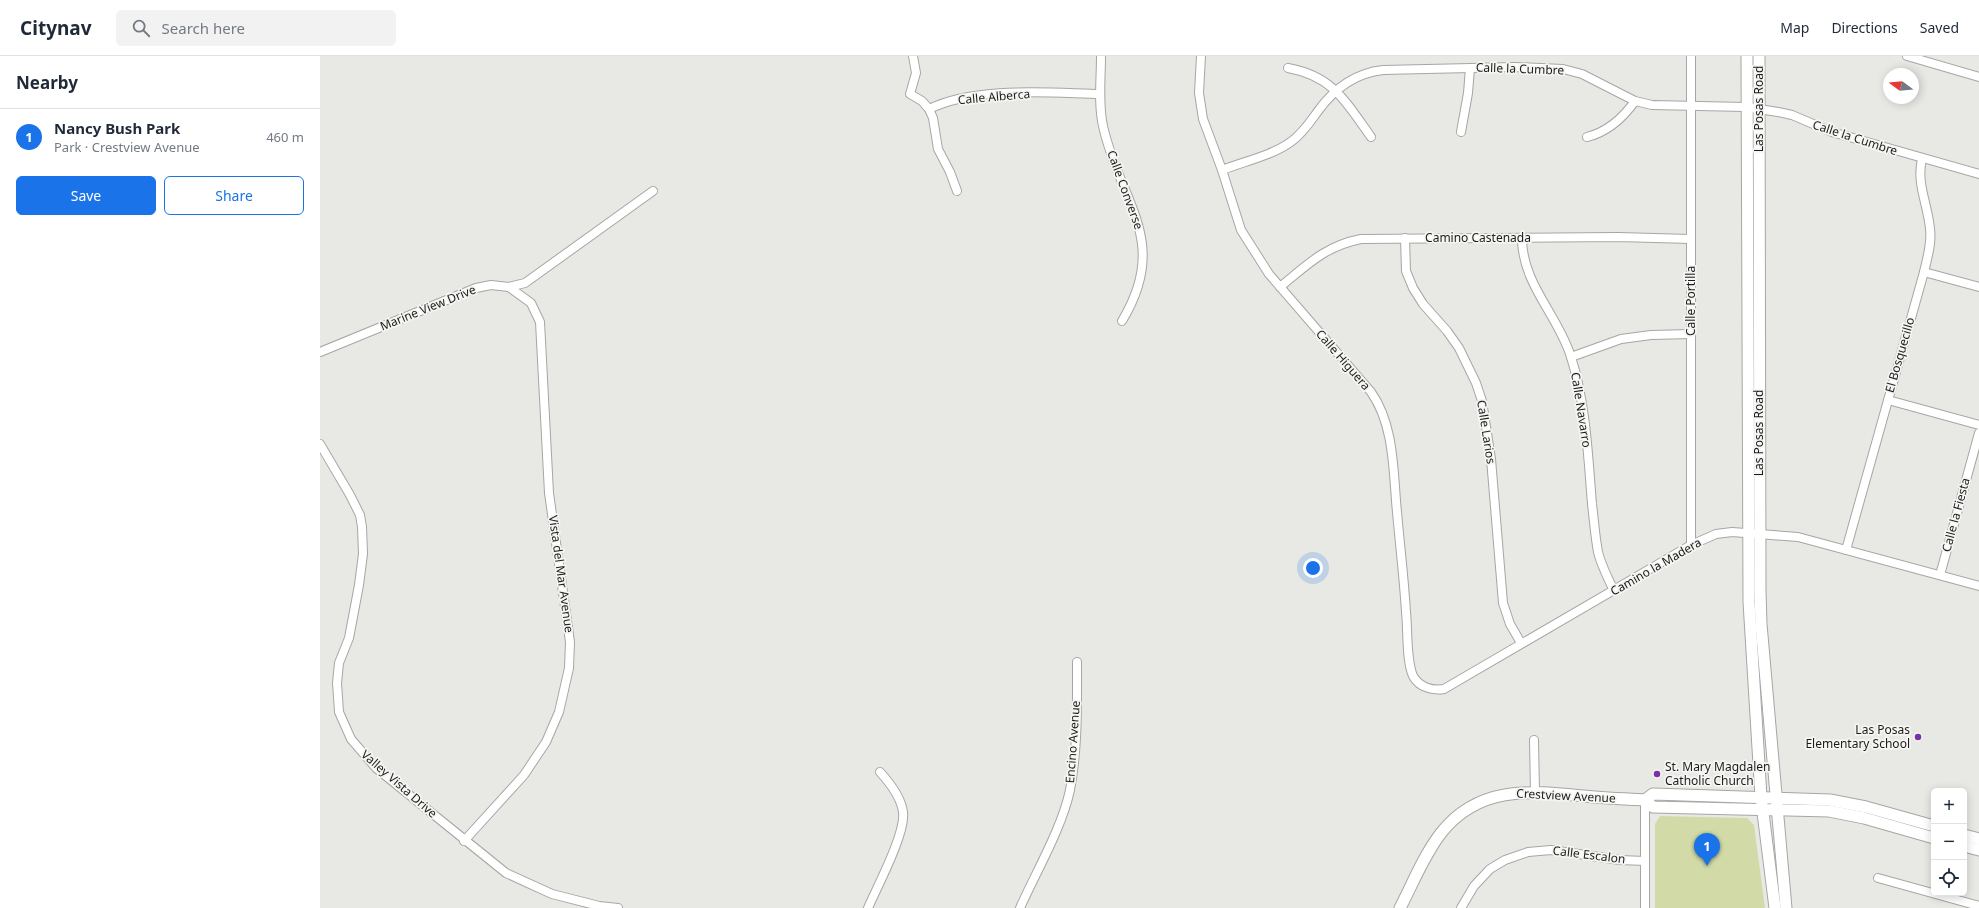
<!DOCTYPE html>
<html lang="en">
<head>
<meta charset="utf-8">
<style>
  body { margin:0; font-family:"Noto Sans",sans-serif; background:#f2f2f3; color:#1f2937 }
  .controls { position:absolute; right:12px; bottom:12px; display:grid; overflow:hidden; border-radius:6px; box-shadow:0 2px 10px #0003 }
  .controls button { width:36px; height:36px; display:grid; place-items:center; padding:0; border:0; border-bottom:1px solid #e0e1e3; background:#fff; color:#1f2937; font:20px sans-serif }
  .compass { position:absolute; left:1563px; top:12px; width:36px; height:36px; border-radius:50%; background:#fff; box-shadow:0 2px 10px #0003; rotate:286deg }
  .you { position:absolute; left:993px; top:512px; width:14px; height:14px; margin:-10px; border:3px solid #fff; border-radius:50%; background:#1a73e8; box-shadow:0 0 0 6px #1a73e833 }
  .badge { display:grid; place-items:center; width:26px; height:26px; border-radius:50%; background:#1a73e8; color:#fff; font-size:13px; font-weight:700 }
  .pin { position:absolute; translate:-50% -33px; filter:drop-shadow(0 1px 2px #0008) }
  .pin::after { content:''; position:absolute; top:21px; width:14px; height:12px; background:inherit; clip-path:polygon(0 0,100% 0,50% 100%) }
  .list { margin:0; padding:0; list-style:none }
  h2 { display:flex; justify-content:space-between; align-items:center; height:52px; margin:0; padding:0 16px; font-size:17px }
  h2 small { font-size:13px; font-weight:400; color:#747a83 }
  .list li { display:grid; grid-template-columns:26px 1fr auto; gap:12px; align-items:center; box-sizing:border-box; height:56px; padding:0 16px; border-top:1px solid #e0e1e3 }
  .list b { display:block; font-size:15px; white-space:nowrap }
  .list p { margin:0; font-size:13px; white-space:nowrap; color:#747a83 }
  .list em { font-size:13px; font-style:normal; color:#747a83 }
  .actions { display:flex; gap:8px; padding:12px 16px }
  .actions a { flex:1; padding:9px 0; border:1px solid #1a73e8; border-radius:6px; text-align:center; font-size:14px; color:#1a73e8 }
  .actions .main { background:#1a73e8; color:#fff }
  .icon { flex:none; width:22px; height:22px; fill:none; stroke:currentColor; stroke-width:2; stroke-linecap:round; stroke-linejoin:round }
  .map { position:relative; flex:none; width:1659px; height:852px; overflow:hidden }
  header { display:flex; align-items:center; gap:24px; box-sizing:border-box; height:56px; padding:0 20px; background:#fff; border-bottom:1px solid #e0e1e3 }
  header strong { font-size:19px }
  nav { display:flex; gap:22px; margin-inline-start:auto; font-size:14px }
  .search { width:280px; height:36px; background:#f2f2f3; display:flex; align-items:center; gap:10px; box-sizing:border-box; padding:0 14px; border-radius:6px; color:#747a83; font-size:15px }
  main { display:flex }
  aside { flex:1; background:#fff }
  .map>svg:first-child { display:block }
  .green { fill:#d2dba8 }
  .lines { fill:none; stroke-linecap:round; stroke-linejoin:round }
  .street-casing { stroke:#a6a7a4; stroke-width:10 }
  .secondary-casing { stroke:#a6a7a4; stroke-width:13 }
  .street { stroke:#fff; stroke-width:8 }
  .secondary { stroke:#fff; stroke-width:11 }
  .poi-dot { fill:#7832a5; stroke:#f5f6f3; stroke-width:1.5 }
  .labels { text-anchor:middle; stroke-width:3.5; stroke-linejoin:round; paint-order:stroke }
  .street-label { font-size:12px; fill:#1b1c1a; stroke:#f5f6f3 }
  .poi-label { font-size:12px; fill:#1b1c1a; stroke:#f5f6f3; text-anchor:end }
</style>
</head>
<body>
<header>
<strong>Citynav</strong>
<div class="search"><svg class="icon" aria-label="search" viewBox="0 0 24 24"><circle cx="10" cy="10" r="6"/><path d="M15 15l6 6"/></svg>Search here</div>
<nav><a>Map</a><a>Directions</a><a>Saved</a></nav>
</header>
<main>
<aside>
<h2>Nearby<small></small></h2>
<ul class="list">
<li><span class="badge">1</span><div><b>Nancy Bush Park</b><p>Park · Crestview Avenue</p></div><em>460 m</em></li>
</ul>
<div class="actions"><a class="main">Save</a><a>Share</a></div>
</aside>
<div class="map">
<svg width="1659" height="852" viewBox="0 0 1659 852">
  <rect width="100%" height="100%" fill="#e8e9e5"/>
  <!-- green -->
  <polygon class="green" points="1340,760 1427,762 1434,769 1445,852 1335,852 1335,768"/>
  <g class="lines">
    <!-- street casing -->
    <g class="street-casing">
      <g id="street">
        <polyline points="593,0 596,17 590,38 602,45 609,53 613,62 618,93 630,116 637,135"/>
        <path d="M781,0c0,23 -3,48 2,70 17,77 68,114 19,195"/>
        <path d="M881,0l-2,37 4,26 19,51 19,60 28,44 102,118c24,34 22,81 26,120 3,34 7,67 9,100 2,18 0,48 7,64 6,11 19,15 31,13l247,-144 25,-11 16,-2 66,5 181,49"/>
        <polyline points="1371,0 1371,489"/>
        <polyline points="1587,0 1659,21"/>
        <path d="M968,12c45,8 58,34 83,69"/>
        <path d="M609,53c47,-23 120,-16 171,-15"/>
        <polyline points="1141,76 1148,37 1150,12"/>
        <path d="M1267,81c20,-5 36,-19 48,-36"/>
        <path d="M902,114c23,-9 50,-14 70,-29 11,-8 18,-19 26,-30 16,-22 37,-38 65,-41l132,-3 48,2 19,5 53,27 17,4 94,2 32,5 14,3 40,17 147,42"/>
        <polyline points="1085,182 1086,215 1093,232 1103,248 1127,275 1139,292 1156,327 1162,345 1171,403 1183,547 1190,568 1201,587"/>
        <path d="M1202,182c0,46 36,77 49,119 15,47 17,98 21,147 2,16 3,32 6,48 3,13 10,26 16,39"/>
        <polyline points="1604,216 1659,231"/>
        <path d="M960,231c27,-22 45,-41 81,-48l257,-2 73,2"/>
        <polyline points="0,296 156,232 171,229 189,231 205,227 333,135"/>
        <polyline points="1251,301 1301,283 1331,279 1371,278"/>
        <polyline points="1568,344 1659,369"/>
        <polyline points="0,388 30,439 40,459 42,471 43,498 39,529 29,582 19,607 17,627 19,656 31,683 56,712 186,817 232,838 279,850 298,852"/>
        <path d="M1526,494l78,-278c3,-13 8,-29 6,-43 -2,-24 -14,-46 -8,-70"/>
        <polyline points="1620,519 1659,377"/>
        <polyline points="1214,684 1215,736"/>
        <polyline points="1325,744 1325,852"/>
        <polyline points="144,785 204,719 226,686 239,656 249,612 250,586 229,437 220,266 211,247 189,231"/>
        <polyline points="1558,822 1659,850"/>
        <path d="M548,852c9,-21 38,-75 35,-96 -2,-15 -13,-29 -23,-40"/>
        <path d="M700,852c16,-36 42,-80 50,-118 8,-42 7,-85 7,-128"/>
        <polyline points="1141,852 1154,830 1170,813 1185,804 1208,796 1231,794 1300,804 1325,805"/>
      </g>
    </g>
    <!-- secondary casing -->
    <g class="secondary-casing">
      <g id="secondary">
        <polyline points="1427,0 1429,546 1441,741 1455,852"/>
        <polyline points="1439,0 1440,535 1441,568 1466,852"/>
        <polyline points="1325,744 1333,738 1510,744 1546,751 1614,770"/>
        <polyline points="1644,779 1659,783"/>
        <polyline points="1644,790 1659,794"/>
        <path d="M1080,852c13,-25 24,-53 41,-75 38,-48 89,-42 143,-37 20,2 41,3 61,4l8,7 176,4 35,7 70,20"/>
      </g>
    </g>
    <!-- street -->
    <use href="#street" class="street"/>
    <!-- secondary -->
    <use href="#secondary" class="secondary"/>
  </g>
  <!-- markers -->
  <g class="poi-dot">
    <circle cx="1598" cy="681" r="4"/>
    <circle cx="1337" cy="718" r="4"/>
  </g>
  <g class="labels">
    <!-- street labels -->
    <g class="street-label">
      <text transform="translate(1200 13) rotate(2)" y="4">Calle la Cumbre</text>
      <text transform="translate(674 41) rotate(-5)" y="4">Calle Alberca</text>
      <text transform="translate(1439 53) rotate(-90)" y="4">Las Posas Road</text>
      <text transform="translate(1535 82) rotate(18)" y="4">Calle la Cumbre</text>
      <text transform="translate(805 134) rotate(70)" y="4">Calle Converse</text>
      <text x="1158" y="186">Camino Castenada</text>
      <text transform="translate(1371 245) rotate(-90)" y="4">Calle Portilla</text>
      <text transform="translate(108 252) rotate(-22)" y="4">Marine View Drive</text>
      <text transform="translate(1580 299) rotate(-74)" y="4">El Bosquecillo</text>
      <text transform="translate(1023 304) rotate(49)" y="4">Calle Higuera</text>
      <text transform="translate(1261 354) rotate(81)" y="4">Calle Navarro</text>
      <text transform="translate(1166 376) rotate(81)" y="4">Calle Larios</text>
      <text transform="translate(1439 377) rotate(-90)" y="4">Las Posas Road</text>
      <text transform="translate(1636 459) rotate(-75)" y="4">Calle la Fiesta</text>
      <text transform="translate(1336 511) rotate(-30)" y="4">Camino la Madera</text>
      <text transform="translate(241 518) rotate(82)" y="4">Vista del Mar Avenue</text>
      <text transform="translate(753 686) rotate(-86)" y="4">Encino Avenue</text>
      <text transform="translate(79 728) rotate(41)" y="4">Valley Vista Drive</text>
      <text transform="translate(1246 740) rotate(3)" y="4">Crestview Avenue</text>
      <text transform="translate(1269 799) rotate(7)" y="4">Calle Escalon</text>
    </g>
    <!-- poi labels -->
    <g class="poi-label">
      <text x="1590" y="678">Las Posas<tspan x="1590" dy="14">Elementary School</tspan></text>
      <text x="1345" y="715" text-anchor="start">St. Mary Magdalen<tspan x="1345" dy="14">Catholic Church</tspan></text>
    </g>
  </g>
</svg>
<div class="controls">
<button>+</button>
<button>−</button>
<button><svg class="icon" aria-label="locate" viewBox="0 0 24 24"><circle cx="12" cy="12" r="6"/><path d="M12 2v4M12 18v4M2 12h4M18 12h4"/></svg></button>
</div>
<svg class="compass" viewBox="-18 -18 36 36"><path d="M0-13l5 13h-10z" fill="#e53935"/><path d="M0 13l5-13h-10z" fill="#747a83"/></svg>
<div class="you"></div>
<div class="pin badge" style="left:1387px;top:810px">1</div>
</div>
</main>
</body>
</html>
